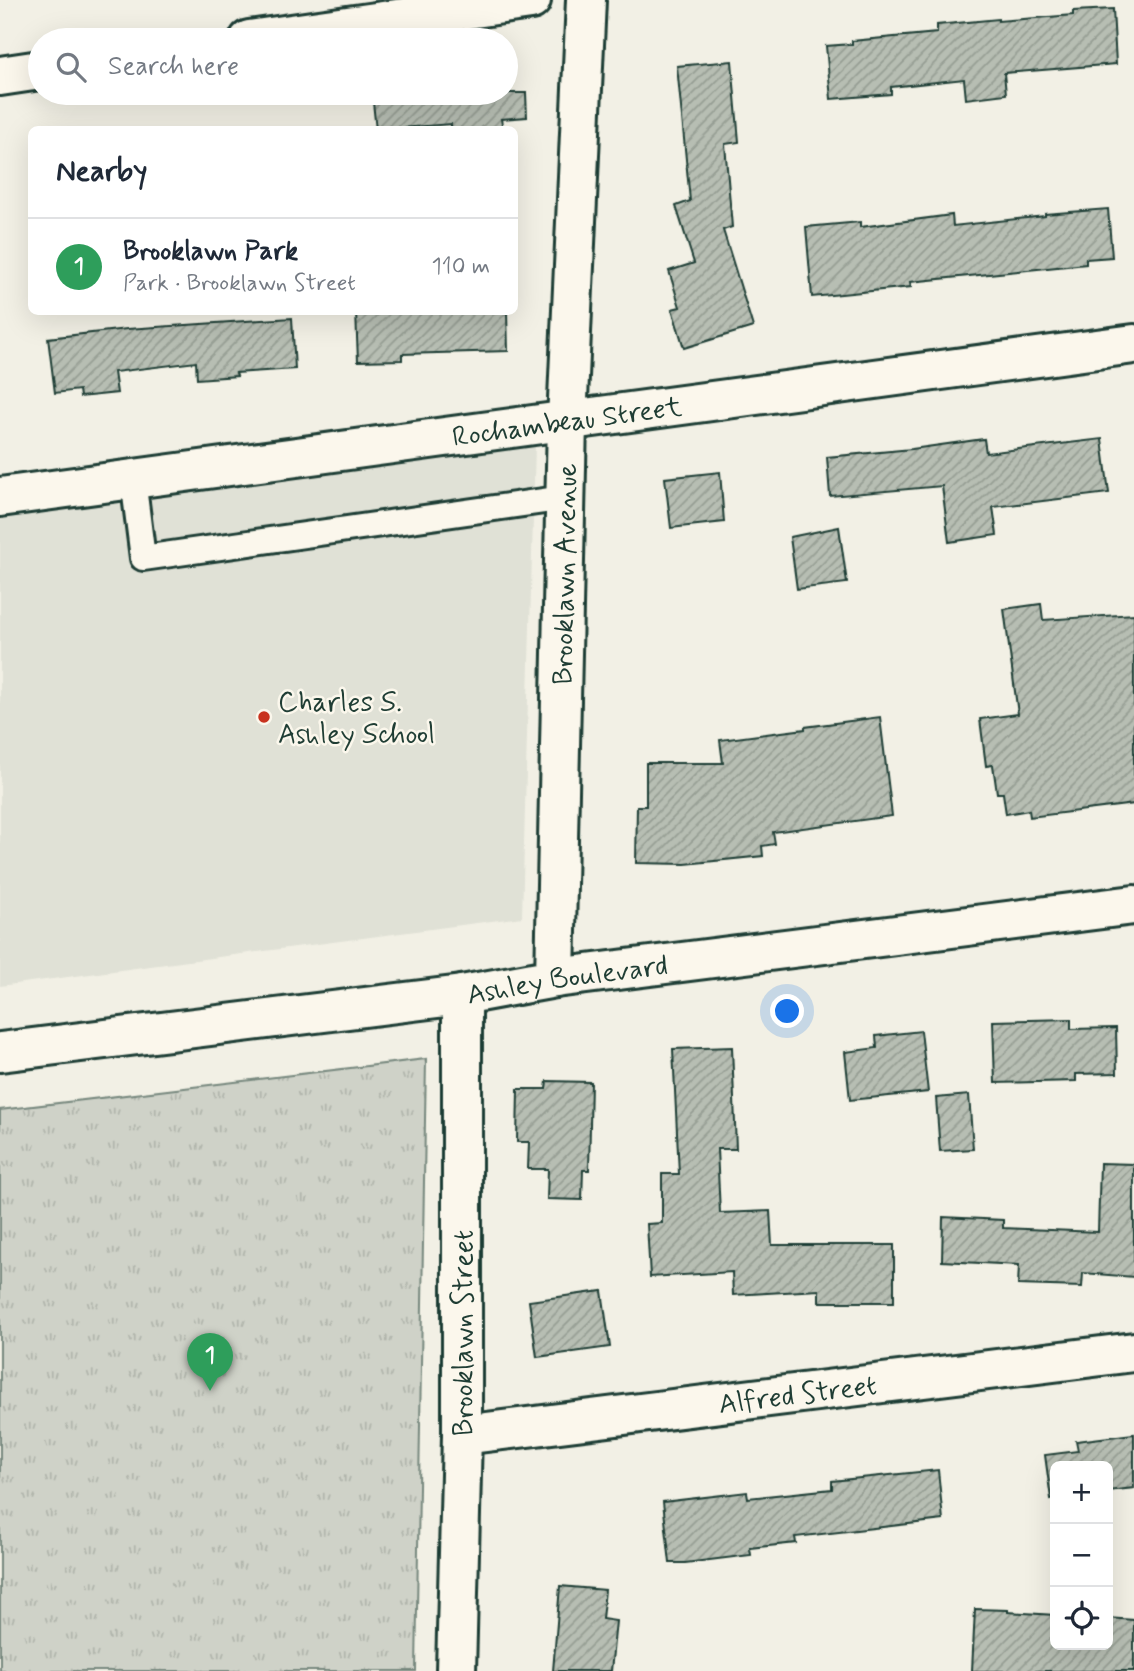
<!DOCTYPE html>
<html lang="en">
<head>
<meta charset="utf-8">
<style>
  body { margin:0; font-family:Mynerve,sans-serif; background:#f6f6f7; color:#1f2937 }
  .controls { position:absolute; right:21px; bottom:21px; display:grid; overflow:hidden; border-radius:10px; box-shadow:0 7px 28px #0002 }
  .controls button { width:63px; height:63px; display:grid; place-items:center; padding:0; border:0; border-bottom:2px solid #e0e1e3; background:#fff; color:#1f2937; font:35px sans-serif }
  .you { position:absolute; left:788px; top:1012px; width:24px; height:24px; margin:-18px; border:5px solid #fff; border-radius:50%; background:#1a73e8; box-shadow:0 0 0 10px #1a73e833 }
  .badge { display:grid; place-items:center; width:46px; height:46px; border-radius:50%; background:#c8321e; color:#fff; font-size:23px; font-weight:700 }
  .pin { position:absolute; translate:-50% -58px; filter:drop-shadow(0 2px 4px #0008) }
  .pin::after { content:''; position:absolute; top:37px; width:24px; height:21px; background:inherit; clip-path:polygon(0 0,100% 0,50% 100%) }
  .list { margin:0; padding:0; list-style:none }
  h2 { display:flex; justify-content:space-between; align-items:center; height:91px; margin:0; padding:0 28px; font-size:30px }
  h2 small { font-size:23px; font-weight:400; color:#747a83 }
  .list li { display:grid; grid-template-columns:46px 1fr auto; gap:21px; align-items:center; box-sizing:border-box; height:98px; padding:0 28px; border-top:2px solid #e0e1e3 }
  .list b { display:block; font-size:26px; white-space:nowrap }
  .list p { margin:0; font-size:23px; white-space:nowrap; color:#747a83 }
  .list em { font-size:23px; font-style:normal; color:#747a83 }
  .icon { flex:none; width:38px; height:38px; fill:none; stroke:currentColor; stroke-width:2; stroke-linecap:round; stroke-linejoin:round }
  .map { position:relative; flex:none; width:1134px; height:1671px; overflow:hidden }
  .search { position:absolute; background:#fff; box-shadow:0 7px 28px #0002; left:28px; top:28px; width:490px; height:77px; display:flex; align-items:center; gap:18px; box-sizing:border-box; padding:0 24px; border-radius:38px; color:#747a83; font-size:26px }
  .panel { position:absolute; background:#fff; box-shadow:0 7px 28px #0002; left:28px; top:126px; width:490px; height:189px; border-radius:10px }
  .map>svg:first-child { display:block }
  .built { fill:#e0e1d6 }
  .grass { fill:url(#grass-tufts); stroke:#77887e; stroke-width:2 }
  .building { fill:url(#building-hatch); stroke:#1f3d34; stroke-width:2 }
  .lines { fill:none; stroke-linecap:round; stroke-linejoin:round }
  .service-casing { stroke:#1f3d34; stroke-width:30 }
  .minor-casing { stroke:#1f3d34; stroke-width:44 }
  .secondary-casing { stroke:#1f3d34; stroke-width:44 }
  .service { stroke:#fbf7ec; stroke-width:24 }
  .minor { stroke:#fbf7ec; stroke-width:38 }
  .secondary { stroke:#fbf7ec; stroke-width:38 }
  .poi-dot { fill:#c8321e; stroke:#fbf7ec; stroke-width:2.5 }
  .labels { text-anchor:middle; stroke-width:5; stroke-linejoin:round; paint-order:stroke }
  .street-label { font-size:28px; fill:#1f3d34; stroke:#fbf7ec }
  .poi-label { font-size:28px; fill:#1f3d34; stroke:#fbf7ec; text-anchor:start }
</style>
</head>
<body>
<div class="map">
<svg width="1134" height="1671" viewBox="0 0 1134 1671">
  <defs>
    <pattern id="grass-tufts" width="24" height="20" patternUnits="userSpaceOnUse" patternTransform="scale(1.75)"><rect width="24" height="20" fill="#cfd2c8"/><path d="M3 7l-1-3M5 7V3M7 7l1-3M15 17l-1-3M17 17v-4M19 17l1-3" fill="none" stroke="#b1b5ac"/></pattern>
    <pattern id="building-hatch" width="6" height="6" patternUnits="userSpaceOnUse" patternTransform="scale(1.75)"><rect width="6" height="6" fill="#b7beb3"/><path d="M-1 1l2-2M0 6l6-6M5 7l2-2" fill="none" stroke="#949c92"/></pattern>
  </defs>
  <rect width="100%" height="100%" fill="#f2f0e5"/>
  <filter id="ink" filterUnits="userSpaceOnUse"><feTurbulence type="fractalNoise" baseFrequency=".0143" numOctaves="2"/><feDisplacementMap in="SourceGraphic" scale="14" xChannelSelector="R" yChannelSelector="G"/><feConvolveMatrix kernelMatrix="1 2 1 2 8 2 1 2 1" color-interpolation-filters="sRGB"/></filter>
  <g filter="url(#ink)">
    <!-- built -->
    <polygon class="built" points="535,445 522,917 0,986 0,517"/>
    <!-- grass -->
    <polygon class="grass" points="426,1059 416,1671 0,1671 0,1110"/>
    <!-- building -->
    <g class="building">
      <polygon points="1113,9 1116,64 1004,73 1006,94 966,99 964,79 891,87 891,94 831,99 826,46 852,44 852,41 937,33 937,25 998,19 998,21 1073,15 1073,11"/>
      <polygon points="732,61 739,142 725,144 732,227 723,230 753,327 684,348 672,309 680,307 669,271 694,263 676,206 690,201 677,66"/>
      <polygon points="372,93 526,93 527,117 501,119 503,130 451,130 451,124 376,130"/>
      <polygon points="1108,209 1112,257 1086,259 1086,264 910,282 911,287 812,297 806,227 860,222 860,227 952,215 953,226 1045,216 1045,214"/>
      <polygon points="356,312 507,312 508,351 402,354 402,360 358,361"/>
      <polygon points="292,318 295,369 236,373 237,376 197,379 196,362 114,372 117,393 80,397 79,390 55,393 48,338 127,329"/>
      <polygon points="984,439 986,453 1102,439 1109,493 993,507 997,535 949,542 942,486 830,496 827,457 912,449"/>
      <polygon points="720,472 724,522 671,528 665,478"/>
      <polygon points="839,527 847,583 797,589 790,537"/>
      <polygon points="1041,604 1043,620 1134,614 1134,804 1030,817 1029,810 1006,814 1003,793 997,793 993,765 986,766 980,719 1018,714 1004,609"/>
      <polygon points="880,717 892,816 773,832 775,844 762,846 763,856 685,864 636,863 637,806 646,806 646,763 723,763 720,740 805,729 805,727"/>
      <polygon points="1071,1019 1071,1029 1116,1028 1117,1073 1076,1074 1076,1081 995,1083 993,1021"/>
      <polygon points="921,1031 928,1092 850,1100 845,1052 877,1048 876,1036"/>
      <polygon points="732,1047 736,1149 717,1149 720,1213 770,1211 772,1245 894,1245 894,1302 819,1302 819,1290 733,1295 732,1272 650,1277 647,1224 662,1223 662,1174 679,1174 673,1049"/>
      <polygon points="547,1081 591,1082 589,1170 583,1170 582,1200 547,1199 548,1169 528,1169 529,1142 517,1142 518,1089 546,1089"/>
      <polygon points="969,1095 973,1149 940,1151 936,1098"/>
      <polygon points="1100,1163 1134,1164 1134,1277 1083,1273 1082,1287 1018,1285 1019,1265 942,1261 943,1217 1003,1220 1003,1228 1098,1232"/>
      <polygon points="602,1291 610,1347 537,1357 529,1301"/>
      <polygon points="1134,1434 1134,1488 1108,1491 1108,1466 1055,1466 1055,1498 1051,1499 1045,1455 1078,1451 1076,1441"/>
      <polygon points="938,1470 943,1520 795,1537 796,1543 750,1548 751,1555 685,1563 670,1563 663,1502 747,1492 748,1498 832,1489 832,1481"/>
      <polygon points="560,1586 605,1590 602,1619 616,1621 611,1671 553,1671"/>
      <polygon points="975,1609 1008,1610 1008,1612 1055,1615 1055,1645 1108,1645 1108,1618 1134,1620 1134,1671 972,1671"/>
    </g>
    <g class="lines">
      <!-- service casing -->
      <g class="service-casing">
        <polyline id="service" points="133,479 143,558 565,498"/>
      </g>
      <!-- minor casing -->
      <g class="minor-casing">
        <g id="minor">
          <polyline points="249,40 531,0"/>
          <polyline points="0,76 40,70"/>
          <path id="s1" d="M0,497l1134,-153"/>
          <path id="s2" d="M555,978l12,-557 19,-421"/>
          <path id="s3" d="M462,1435l672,-83"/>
          <path id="s4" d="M456,1671l6,-236v-440"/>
        </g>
      </g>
      <!-- secondary casing -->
      <g class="secondary-casing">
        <g id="secondary">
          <path id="s5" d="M0,1052l462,-57 93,-17 579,-73"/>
        </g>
      </g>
      <!-- service -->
      <use href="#service" class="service"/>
      <!-- minor -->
      <use href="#minor" class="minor"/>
      <!-- secondary -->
      <use href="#secondary" class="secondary"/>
    </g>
  </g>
  <!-- markers -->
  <circle class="poi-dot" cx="264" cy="717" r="7"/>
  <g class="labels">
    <!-- street labels -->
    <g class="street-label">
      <text dy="10" stroke="none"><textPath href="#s1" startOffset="572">Rochambeau Street</textPath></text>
      <text dy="10" stroke="none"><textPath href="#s2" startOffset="404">Brooklawn Avenue</textPath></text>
      <text dy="10" stroke="none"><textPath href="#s5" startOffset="572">Ashley Boulevard</textPath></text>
      <text dy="10" stroke="none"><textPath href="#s4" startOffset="338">Brooklawn Street</textPath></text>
      <text dy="10" stroke="none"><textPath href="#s3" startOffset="338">Alfred Street</textPath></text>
    </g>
    <!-- poi labels -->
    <g class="poi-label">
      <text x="278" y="711">Charles S.<tspan x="278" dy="32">Ashley School</tspan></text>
    </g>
  </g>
</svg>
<div class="controls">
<button>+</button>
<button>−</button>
<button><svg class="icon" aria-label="locate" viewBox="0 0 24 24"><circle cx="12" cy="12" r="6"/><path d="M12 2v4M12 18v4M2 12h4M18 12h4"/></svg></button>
</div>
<div class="you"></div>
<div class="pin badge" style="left:210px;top:1391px;background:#2e9e5b">1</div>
<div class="search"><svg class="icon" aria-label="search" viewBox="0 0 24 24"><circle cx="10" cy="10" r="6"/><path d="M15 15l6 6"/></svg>Search here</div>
<section class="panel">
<h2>Nearby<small></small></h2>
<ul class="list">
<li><span class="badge" style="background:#2e9e5b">1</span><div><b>Brooklawn Park</b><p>Park · Brooklawn Street</p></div><em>110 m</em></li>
</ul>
</section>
</div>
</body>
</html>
